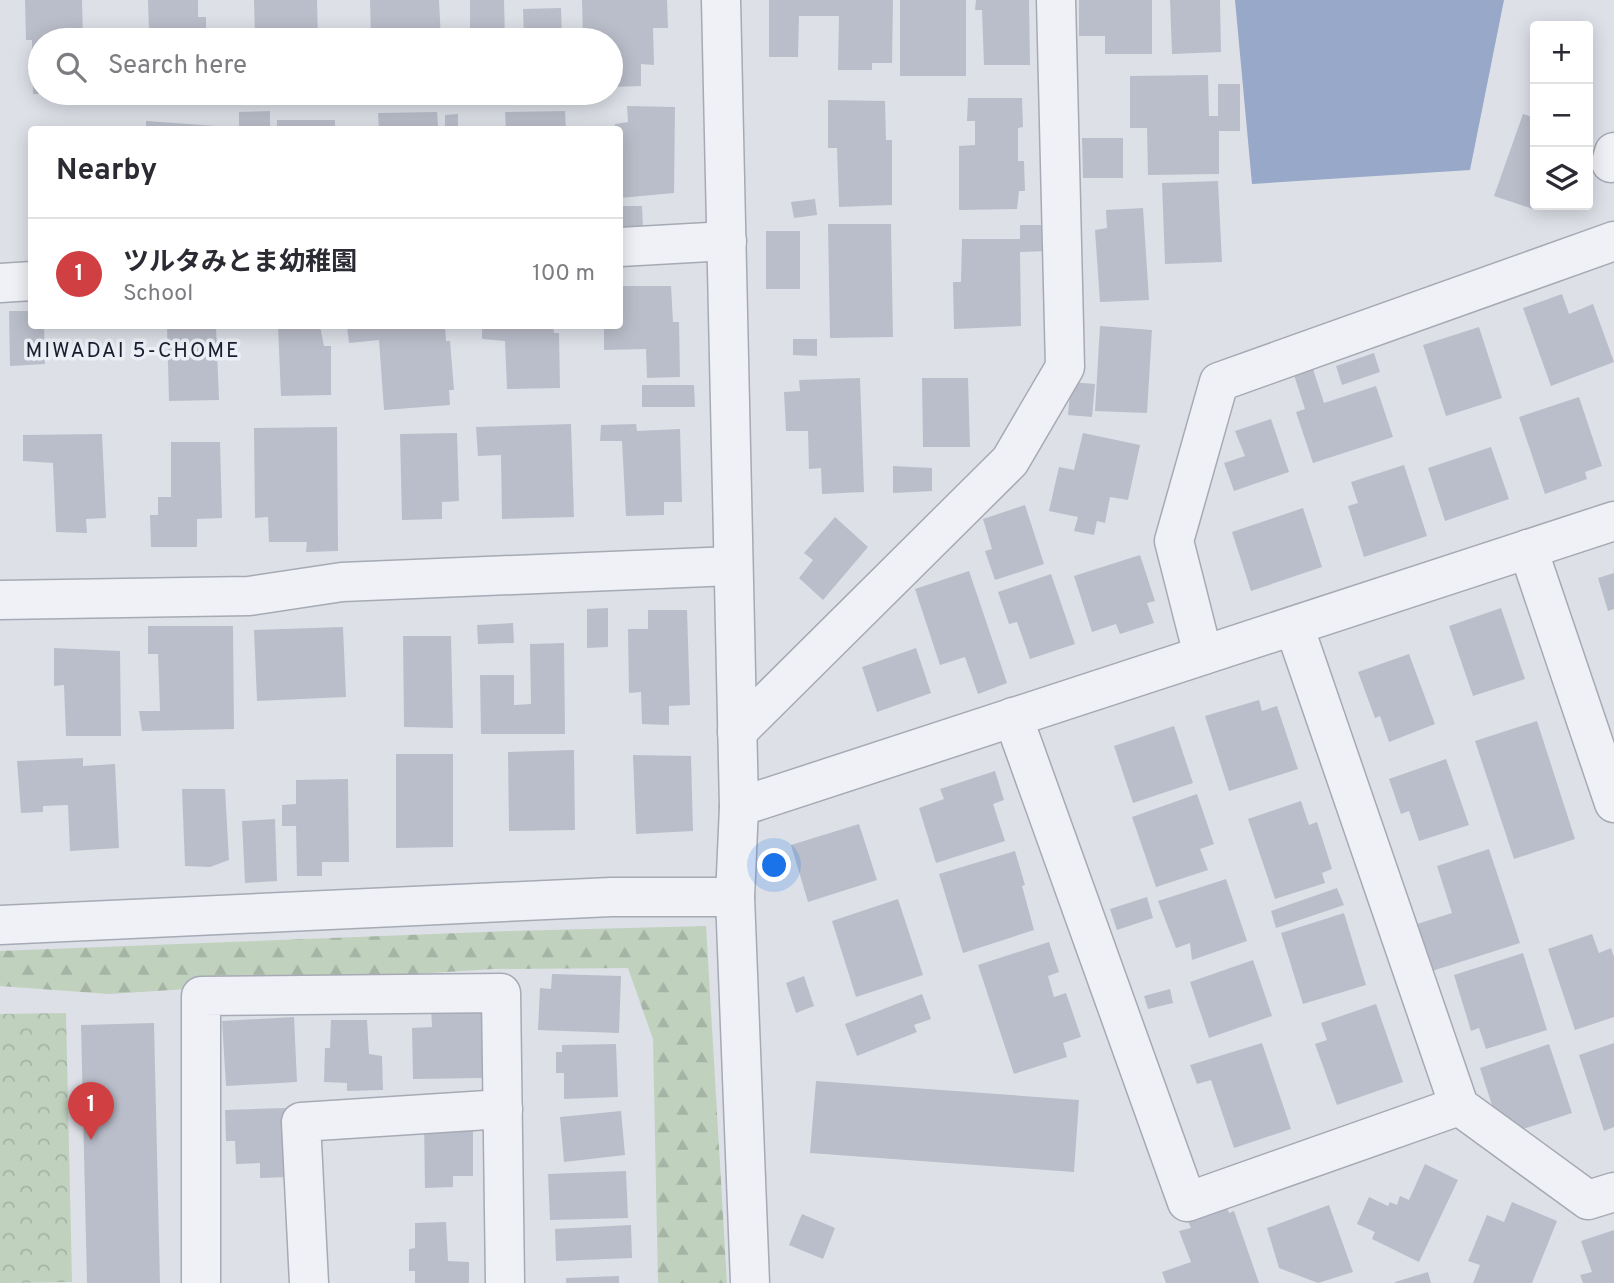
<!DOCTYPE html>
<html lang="en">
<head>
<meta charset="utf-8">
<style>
  body { margin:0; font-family:Overpass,"Noto Sans JP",sans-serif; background:#f2f2f3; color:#2b2b33 }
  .controls { position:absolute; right:21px; top:21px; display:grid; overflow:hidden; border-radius:7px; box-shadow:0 4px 18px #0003 }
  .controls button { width:63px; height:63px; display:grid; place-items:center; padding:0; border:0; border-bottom:2px solid #e1e1e2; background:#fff; color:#2b2b33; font:35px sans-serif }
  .you { position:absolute; left:775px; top:866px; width:24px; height:24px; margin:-18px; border:5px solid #fff; border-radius:50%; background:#1a73e8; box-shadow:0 0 0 10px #1a73e833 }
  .badge { display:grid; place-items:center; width:46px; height:46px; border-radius:50%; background:#d03f41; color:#fff; font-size:23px; font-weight:700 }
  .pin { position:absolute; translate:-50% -58px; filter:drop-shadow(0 2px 4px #0008) }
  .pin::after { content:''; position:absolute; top:37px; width:24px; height:21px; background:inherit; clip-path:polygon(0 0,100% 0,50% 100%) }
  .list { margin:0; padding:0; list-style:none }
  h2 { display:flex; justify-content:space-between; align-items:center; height:91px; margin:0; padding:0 28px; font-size:30px }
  h2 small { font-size:23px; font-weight:400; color:#7c7c81 }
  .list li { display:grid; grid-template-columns:46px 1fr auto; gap:21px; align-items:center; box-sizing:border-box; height:112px; padding:0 28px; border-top:2px solid #e1e1e2 }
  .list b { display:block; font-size:26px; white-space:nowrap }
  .list p { margin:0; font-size:23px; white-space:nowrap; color:#7c7c81 }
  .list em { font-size:23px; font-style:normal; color:#7c7c81 }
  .icon { flex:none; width:38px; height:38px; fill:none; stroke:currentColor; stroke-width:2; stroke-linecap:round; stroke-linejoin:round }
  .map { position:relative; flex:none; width:1614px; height:1283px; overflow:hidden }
  .search { position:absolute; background:#fff; box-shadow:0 4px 18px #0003; left:28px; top:28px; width:595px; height:77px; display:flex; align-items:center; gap:18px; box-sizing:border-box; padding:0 24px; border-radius:38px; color:#7c7c81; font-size:26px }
  .panel { position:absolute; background:#fff; box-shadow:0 4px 18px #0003; left:28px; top:126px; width:595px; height:203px; border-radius:7px }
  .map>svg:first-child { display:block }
  .forest { fill:url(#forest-firs) }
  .park { fill:url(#park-crowns) }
  .water { fill:#97a8c8 }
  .building { fill:#babeca }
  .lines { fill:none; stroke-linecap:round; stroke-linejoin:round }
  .minor-casing { stroke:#a6aab4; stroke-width:41 }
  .tertiary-casing { stroke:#a6aab4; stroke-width:41 }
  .minor { stroke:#f0f1f6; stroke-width:38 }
  .tertiary { stroke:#f0f1f6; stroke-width:38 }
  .labels { text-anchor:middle; stroke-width:7; stroke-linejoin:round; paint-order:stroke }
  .neighbourhood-label { font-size:21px; letter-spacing:2px; fill:#191d2e; stroke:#eceff5 }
</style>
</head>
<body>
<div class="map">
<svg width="1614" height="1283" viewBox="0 0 1614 1283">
  <defs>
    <pattern id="forest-firs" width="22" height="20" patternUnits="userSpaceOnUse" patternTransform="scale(1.75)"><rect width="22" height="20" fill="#c0d1be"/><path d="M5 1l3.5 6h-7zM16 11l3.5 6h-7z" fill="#a5b4a4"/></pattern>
    <pattern id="park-crowns" width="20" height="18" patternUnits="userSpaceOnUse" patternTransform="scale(1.75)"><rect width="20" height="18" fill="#c0d1be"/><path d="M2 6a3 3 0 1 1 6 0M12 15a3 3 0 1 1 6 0" fill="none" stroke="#a5b4a4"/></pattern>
  </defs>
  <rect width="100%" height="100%" fill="#dde0e7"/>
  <!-- forest -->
  <polygon class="forest" points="706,926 727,1283 658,1283 653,1039 628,968 493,969 109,994 0,986 0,951 511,931"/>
  <!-- park -->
  <polygon class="park" points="66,1013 72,1282 0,1283 0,1014"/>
  <!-- water -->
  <polygon class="water" points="1235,0 1504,0 1470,170 1252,184"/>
  <!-- building -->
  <g class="building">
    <polygon points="25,0 82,0 83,40 40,40 40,94 33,94 32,40 26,40"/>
    <polygon points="148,0 198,0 198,17 206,17 206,40 155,40 154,31 149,31"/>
    <polygon points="254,0 317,0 318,40 255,40"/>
    <polygon points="370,0 439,0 441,40 380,40 380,33 371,34"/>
    <polygon points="470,0 504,0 505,40 470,40"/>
    <polygon points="582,0 667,0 668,28 653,28 654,65 641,64 641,86 611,87 611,40 583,40"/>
    <polygon points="769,0 893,0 892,63 872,63 872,70 838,70 839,16 799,16 798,57 769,57"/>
    <rect x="900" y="0" width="66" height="76"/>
    <polygon points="976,0 1029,0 1030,65 984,65 982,10 975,10"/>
    <polygon points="1079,0 1152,0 1152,54 1105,54 1105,36 1079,36"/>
    <polygon points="1170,0 1220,0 1221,52 1172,54"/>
    <polygon points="561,8 562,40 524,40 523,9"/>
    <polygon points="1208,75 1209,116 1218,116 1218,84 1240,84 1240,131 1219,131 1219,174 1148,175 1147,128 1130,128 1130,76"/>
    <polygon points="146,93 211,93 211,103 147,105"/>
    <polygon points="968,98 1022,98 1023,127 1018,128 1018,161 1024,161 1025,191 1019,191 1017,209 959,210 959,146 975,145 975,121 967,121"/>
    <polygon points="828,100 885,101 886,140 892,140 892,205 839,207 837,148 828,148"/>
    <polygon points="627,106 675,107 674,193 620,198 620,130 615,130 615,124 628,122"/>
    <polygon points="270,111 270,130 239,130 239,112"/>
    <polygon points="565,111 566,130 506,130 505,112"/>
    <polygon points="437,112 438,126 445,127 445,115 458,114 458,130 379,130 378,113"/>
    <polygon points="1523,114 1535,118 1535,202 1533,209 1494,196"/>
    <rect x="277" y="120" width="58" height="10"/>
    <polygon points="146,121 216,126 216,130 146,130"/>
    <polygon points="1082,138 1123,138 1123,178 1083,178"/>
    <polygon points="1218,181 1222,262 1165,264 1162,183"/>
    <polygon points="815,199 817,215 794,218 791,202"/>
    <polygon points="620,206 642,206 643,227 620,227"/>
    <polygon points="1143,208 1149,300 1100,302 1095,230 1107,228 1106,210"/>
    <polygon points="828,224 891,224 893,337 830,338"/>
    <polygon points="1020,225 1047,225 1047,251 1020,252 1021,326 954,329 953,282 961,282 962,239 1020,239"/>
    <rect x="766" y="231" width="34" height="58"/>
    <polygon points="620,286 671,286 673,322 679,322 680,377 647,378 646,349 604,350 604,326 620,326"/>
    <polygon points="1562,294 1569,314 1593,304 1614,362 1551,386 1523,308"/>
    <polygon points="9,311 32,311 32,326 44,326 45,364 10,366"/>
    <polygon points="167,326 216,326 219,400 169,401"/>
    <polygon points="278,326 320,326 324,346 331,346 331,395 281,396"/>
    <polygon points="347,326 445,326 446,341 450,341 454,390 449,390 450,405 384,410 379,340 349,343"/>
    <polygon points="482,326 553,326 554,333 559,333 560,388 507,389 505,341 482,339"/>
    <polygon points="1100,326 1152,330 1147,413 1095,411"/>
    <polygon points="1479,327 1502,398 1446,416 1423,345"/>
    <polygon points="793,339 817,339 817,356 793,355"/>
    <polygon points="1374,353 1380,372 1342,385 1336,366"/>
    <polygon points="1313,369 1324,403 1376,386 1393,437 1313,463 1296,412 1305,409 1294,375"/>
    <polygon points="860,378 864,492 822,494 821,468 809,469 808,431 786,431 784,392 800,391 799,380"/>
    <polygon points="922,378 968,378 970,447 923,447"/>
    <polygon points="1071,382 1095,384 1092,417 1068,415"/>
    <polygon points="642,385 694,385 695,407 642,407"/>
    <polygon points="1579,397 1602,466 1585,472 1587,479 1545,494 1519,417"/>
    <polygon points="1271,419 1289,472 1234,491 1224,463 1245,456 1235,431"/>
    <polygon points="571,424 574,517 502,519 501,455 478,456 476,427"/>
    <polygon points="636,424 637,431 680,429 682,502 664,502 664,515 626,516 622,441 600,441 601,425"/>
    <polygon points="337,427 338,551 306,552 307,542 269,542 268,517 255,518 254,428"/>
    <polygon points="457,433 459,501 442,502 442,519 402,520 400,434"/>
    <polygon points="1083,433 1140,445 1128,500 1110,497 1105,523 1097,521 1094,535 1074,531 1078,517 1049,511 1059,467 1074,470"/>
    <polygon points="102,434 106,518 86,519 87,533 56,532 53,463 23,461 23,435"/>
    <polygon points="171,442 220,442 222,518 197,519 197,547 151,547 150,515 158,515 158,497 171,497"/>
    <polygon points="1491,447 1509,499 1445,521 1428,468"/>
    <polygon points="1404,465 1427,536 1364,557 1348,506 1358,503 1351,482"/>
    <polygon points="893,466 932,468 932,491 893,493"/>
    <polygon points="1025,505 1044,564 995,580 985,551 992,549 983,519"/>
    <polygon points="1303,508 1322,567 1251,591 1232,532"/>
    <polygon points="835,517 868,547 823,600 799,578 813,560 804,553"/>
    <polygon points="1140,555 1155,601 1147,603 1154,623 1120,634 1116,624 1092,632 1074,576"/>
    <polygon points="969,571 1007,683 978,694 965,657 940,665 915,589"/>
    <polygon points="1614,573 1614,609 1608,611 1598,578"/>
    <polygon points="1051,574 1075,644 1030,659 1017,622 1009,624 998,592"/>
    <polygon points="608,608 608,647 587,648 587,609"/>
    <polygon points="1501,608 1525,679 1473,696 1449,626"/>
    <polygon points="648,610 687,610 690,705 669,706 669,725 642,724 641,692 629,693 628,629 648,629"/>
    <polygon points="513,623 514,643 478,644 477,625"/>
    <polygon points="148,626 233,626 234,729 142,731 139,711 160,711 158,654 148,654"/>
    <polygon points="343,627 346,697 257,701 254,630"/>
    <polygon points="403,636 451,636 453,728 404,727"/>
    <polygon points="564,643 565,734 481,734 480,675 514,675 514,705 531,704 530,644"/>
    <polygon points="54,648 120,651 121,736 66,736 64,685 54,686"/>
    <polygon points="916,648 931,693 877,712 862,667"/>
    <polygon points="1409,654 1435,724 1389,742 1380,716 1375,718 1358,672"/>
    <polygon points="1259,700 1262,711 1277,706 1298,769 1229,791 1205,716"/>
    <polygon points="1537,721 1575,839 1514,859 1475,741"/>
    <polygon points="1174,726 1193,783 1133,803 1114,746"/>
    <polygon points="574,750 575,830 509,831 508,752"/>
    <polygon points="396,754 453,754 453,847 396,848"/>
    <polygon points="633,755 691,756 693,831 636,834"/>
    <polygon points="83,758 83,766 115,764 119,848 70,851 68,805 43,806 43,812 21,813 17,761"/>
    <polygon points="1446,759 1469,825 1419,841 1409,811 1401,814 1389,779"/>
    <polygon points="995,771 1004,800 993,804 1005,841 936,863 919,808 944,799 940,789"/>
    <polygon points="348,779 349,862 322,862 322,876 297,876 296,826 282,826 282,805 296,804 296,780"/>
    <polygon points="182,789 225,789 229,860 210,867 185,866"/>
    <polygon points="1197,794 1214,844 1200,849 1208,870 1156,887 1132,817"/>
    <polygon points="1301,801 1309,825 1317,822 1332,869 1322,873 1325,883 1275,899 1248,819"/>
    <polygon points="275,819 277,881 245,883 242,821"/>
    <polygon points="859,824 877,880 808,902 791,845"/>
    <polygon points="1489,849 1520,943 1432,971 1417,924 1452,913 1437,866"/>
    <polygon points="1015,851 1025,885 1022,886 1034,930 963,953 939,874"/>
    <polygon points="1226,879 1247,941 1192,960 1190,943 1176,948 1158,901"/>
    <polygon points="1337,888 1344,905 1276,928 1271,911"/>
    <polygon points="1147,897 1153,918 1117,930 1110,909"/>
    <polygon points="898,899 923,975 856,997 832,921"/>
    <polygon points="1344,913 1366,985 1303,1004 1281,933"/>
    <polygon points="1592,934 1599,953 1611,948 1614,957 1614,1017 1575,1030 1548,949"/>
    <polygon points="1049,942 1059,972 1048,976 1054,997 1066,993 1081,1037 1063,1043 1067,1057 1014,1074 978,965"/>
    <polygon points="1523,953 1547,1030 1486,1049 1479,1028 1471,1031 1454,975"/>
    <polygon points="1253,960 1272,1016 1209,1038 1190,982"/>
    <polygon points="552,974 621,976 619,1033 538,1030 540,988 551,989"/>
    <polygon points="804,976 814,1006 796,1013 786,983"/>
    <polygon points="1170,989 1173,1003 1148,1009 1144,996"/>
    <polygon points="922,994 931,1019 914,1025 917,1032 857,1056 845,1024"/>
    <polygon points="1376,1004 1403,1082 1337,1105 1315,1044 1327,1040 1321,1023"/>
    <polygon points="482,1006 483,1078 413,1079 412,1028 432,1027 431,1007"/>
    <polygon points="294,1017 297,1082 226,1086 222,1021"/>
    <polygon points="331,1020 367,1020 369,1054 382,1056 383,1090 347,1091 347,1083 324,1082 325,1048 330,1048"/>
    <polygon points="154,1023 160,1283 87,1283 81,1025"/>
    <polygon points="1262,1043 1291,1129 1234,1148 1211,1080 1197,1084 1190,1065"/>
    <polygon points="1614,1043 1614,1127 1604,1131 1579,1055"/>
    <polygon points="616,1044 618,1097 564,1099 564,1073 556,1073 556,1052 562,1052 562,1045"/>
    <polygon points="1549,1044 1572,1113 1502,1136 1480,1068"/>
    <polygon points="816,1081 1079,1100 1074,1172 810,1153"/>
    <polygon points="286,1108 289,1177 260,1178 260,1163 236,1164 235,1141 226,1141 225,1110"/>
    <polygon points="621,1111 625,1155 564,1162 560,1117"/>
    <polygon points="424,1120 473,1120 473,1176 453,1176 453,1187 425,1188"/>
    <polygon points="1425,1164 1458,1180 1419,1262 1372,1239 1375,1232 1357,1224 1369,1197 1388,1206 1390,1202 1397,1205 1400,1196 1409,1200"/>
    <polygon points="626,1171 628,1218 550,1220 548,1174"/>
    <polygon points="1512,1202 1557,1221 1532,1283 1473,1283 1480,1265 1468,1261 1487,1215 1504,1222"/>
    <polygon points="1329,1205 1353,1272 1318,1283 1279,1268 1267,1228"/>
    <polygon points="1227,1207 1229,1213 1234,1211 1259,1283 1166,1283 1162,1272 1191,1262 1179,1231 1191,1228 1188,1221"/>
    <polygon points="802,1214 835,1228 823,1259 789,1245"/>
    <polygon points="446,1222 448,1261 469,1262 469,1283 415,1283 415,1271 409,1271 409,1249 415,1248 415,1223"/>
    <polygon points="631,1225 632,1258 556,1261 555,1229"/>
    <polygon points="1614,1230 1614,1283 1583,1283 1580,1275 1592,1272 1581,1241"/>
    <polygon points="1428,1272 1431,1283 1395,1283 1395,1282"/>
    <polygon points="619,1276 619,1283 566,1283 566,1278"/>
  </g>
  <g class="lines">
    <!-- minor casing -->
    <g class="minor-casing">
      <g id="minor">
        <polyline points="1611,163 1614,152"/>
        <polyline points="620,247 727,241"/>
        <polyline points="0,283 32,281"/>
        <polyline points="1528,549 1614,803"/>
        <polyline points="0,600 249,596 342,582 732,566"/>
        <polyline points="1294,626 1459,1106 1588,1200 1614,1192"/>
        <polyline points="1203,655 1174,541 1219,382 1614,241"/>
        <polyline points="1013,717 1187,1202 1459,1106"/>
        <polyline points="737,732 1010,461 1065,367 1056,0"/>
        <polyline points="0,925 611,897 735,897"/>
        <polyline points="201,1283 201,996 501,993 505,1283"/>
        <polyline points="309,1283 301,1122 503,1109"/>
      </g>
    </g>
    <!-- tertiary casing -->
    <g class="tertiary-casing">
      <g id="tertiary">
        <polyline points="721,0 739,807 735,897 750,1283"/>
        <polyline points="739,807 1614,521"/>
      </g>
    </g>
    <!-- minor -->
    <use href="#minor" class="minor"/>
    <!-- tertiary -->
    <use href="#tertiary" class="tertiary"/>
  </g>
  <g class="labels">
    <!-- neighbourhood labels -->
    <g class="neighbourhood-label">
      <text x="133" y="357">MIWADAI 5-CHOME</text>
    </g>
  </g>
</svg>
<div class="controls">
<button>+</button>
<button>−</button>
<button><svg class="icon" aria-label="layers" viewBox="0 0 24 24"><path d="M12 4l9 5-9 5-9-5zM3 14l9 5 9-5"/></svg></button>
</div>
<div class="you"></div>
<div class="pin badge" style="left:91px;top:1140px">1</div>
<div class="search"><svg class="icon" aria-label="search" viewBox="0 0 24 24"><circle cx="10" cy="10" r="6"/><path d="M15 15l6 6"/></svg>Search here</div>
<section class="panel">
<h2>Nearby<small></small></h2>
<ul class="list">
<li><span class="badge">1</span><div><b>ツルタみとま幼稚園</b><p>School</p></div><em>100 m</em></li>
</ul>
</section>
</div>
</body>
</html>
